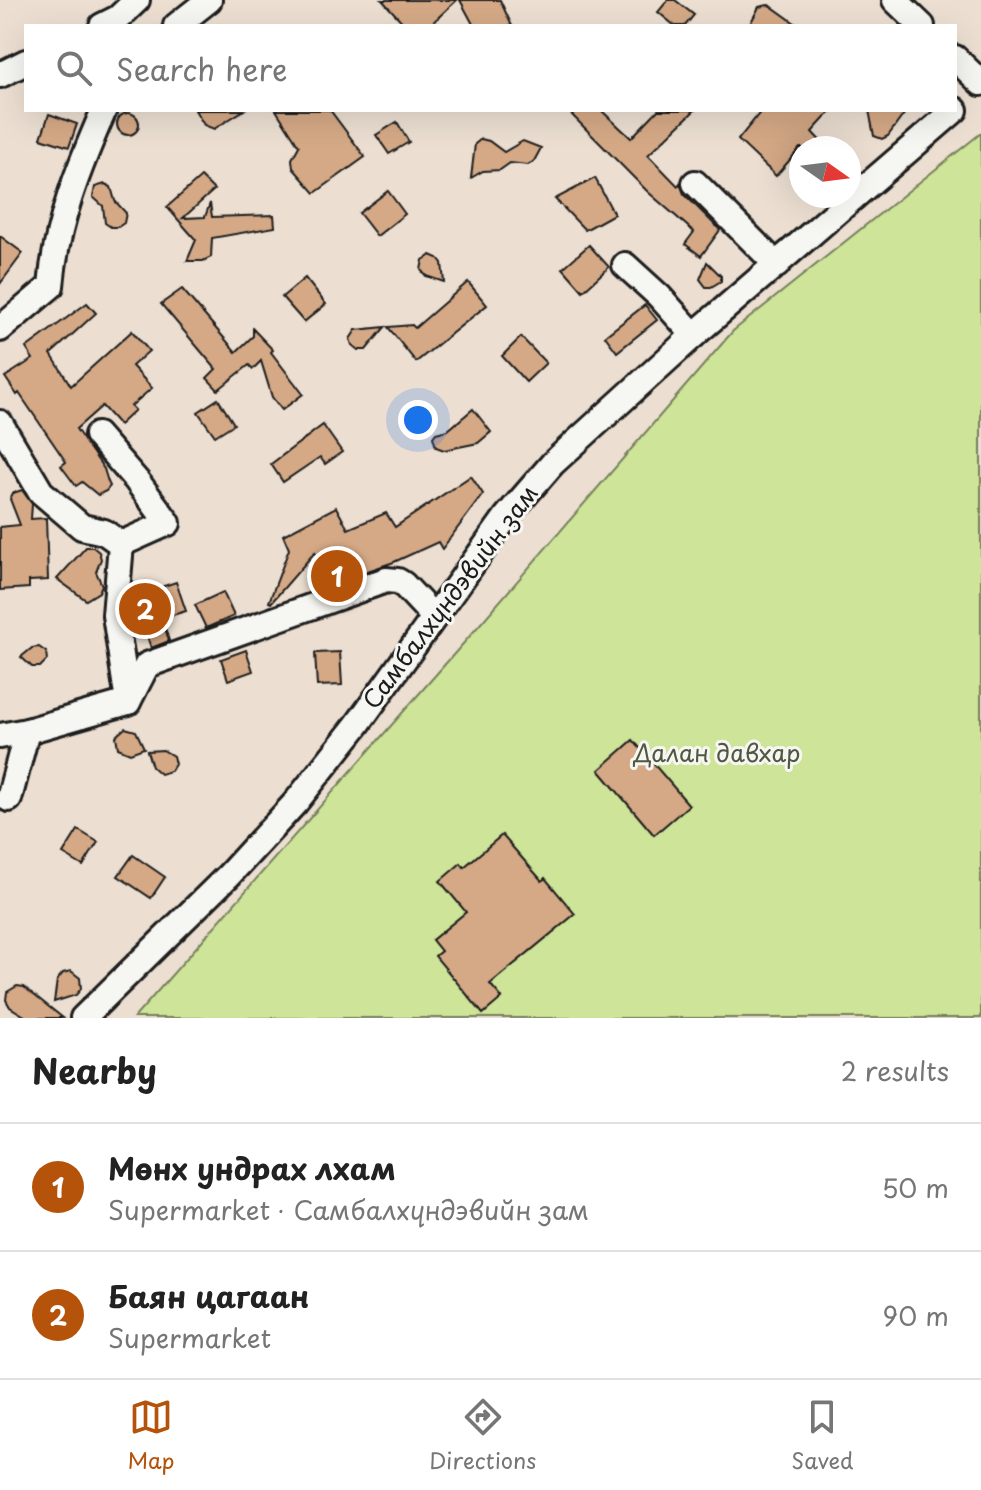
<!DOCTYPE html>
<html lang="en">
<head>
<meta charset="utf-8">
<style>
  body { margin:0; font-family:"Playpen Sans",sans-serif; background:#f6f6f6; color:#222 }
  .compass { position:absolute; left:789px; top:136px; width:72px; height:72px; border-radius:50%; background:#fff; box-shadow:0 8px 32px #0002; rotate:104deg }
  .you { position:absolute; left:418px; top:420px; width:28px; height:28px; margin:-20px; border:6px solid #fff; border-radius:50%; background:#1a73e8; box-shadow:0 0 0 12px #1a73e833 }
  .badge { display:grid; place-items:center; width:52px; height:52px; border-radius:50%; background:#b45309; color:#fff; font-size:26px; font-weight:700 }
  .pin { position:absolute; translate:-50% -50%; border:4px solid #fff; box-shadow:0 2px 8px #0006 }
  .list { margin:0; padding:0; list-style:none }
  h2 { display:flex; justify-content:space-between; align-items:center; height:104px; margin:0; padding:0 32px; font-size:34px }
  h2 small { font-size:26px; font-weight:400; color:#767676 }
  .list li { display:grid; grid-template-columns:52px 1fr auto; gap:24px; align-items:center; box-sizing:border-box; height:128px; padding:0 32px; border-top:2px solid #e0e0e0 }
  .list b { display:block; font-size:30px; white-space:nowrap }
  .list p { margin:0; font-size:26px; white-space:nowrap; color:#767676 }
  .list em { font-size:26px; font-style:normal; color:#767676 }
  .icon { flex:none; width:44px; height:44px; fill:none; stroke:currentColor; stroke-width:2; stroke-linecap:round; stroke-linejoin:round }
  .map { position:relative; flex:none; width:981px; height:1018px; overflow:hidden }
  .search { position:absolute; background:#fff; box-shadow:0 8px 32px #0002; left:24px; right:24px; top:24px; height:88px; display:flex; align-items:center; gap:20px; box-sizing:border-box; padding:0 28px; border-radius:0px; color:#767676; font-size:30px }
  .sheet { height:360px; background:#fff }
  nav { display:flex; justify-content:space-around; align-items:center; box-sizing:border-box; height:112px; border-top:2px solid #e0e0e0; background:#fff; font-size:22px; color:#767676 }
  nav a { display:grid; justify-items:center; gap:4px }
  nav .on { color:#b45309 }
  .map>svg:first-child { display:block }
  .green { fill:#cee499; stroke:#75805a; stroke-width:2 }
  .building { fill:#d5a986; stroke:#1c1c1c; stroke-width:2 }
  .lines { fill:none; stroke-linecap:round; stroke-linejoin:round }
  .minor-casing { stroke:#1c1c1c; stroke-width:30 }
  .minor { stroke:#f6f6f2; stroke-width:24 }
  .labels { text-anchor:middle; stroke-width:6; stroke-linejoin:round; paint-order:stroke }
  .street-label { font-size:24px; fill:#1c1c1c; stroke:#f6f6f2 }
  .park-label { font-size:24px; fill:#515842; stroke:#f6f6f2 }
</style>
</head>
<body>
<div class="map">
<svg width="981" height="1018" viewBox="0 0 981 1018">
  <rect width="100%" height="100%" fill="#ecdfd2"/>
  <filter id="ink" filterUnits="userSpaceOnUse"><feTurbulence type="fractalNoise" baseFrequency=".0125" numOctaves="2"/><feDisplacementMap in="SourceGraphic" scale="16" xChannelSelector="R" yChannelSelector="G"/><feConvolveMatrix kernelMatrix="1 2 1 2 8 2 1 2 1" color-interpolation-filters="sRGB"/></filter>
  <g filter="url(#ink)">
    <!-- green -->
    <polygon class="green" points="981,133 981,1018 134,1018 469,637 733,331"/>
    <!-- building -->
    <g class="building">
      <polygon points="382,0 457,0 429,26 406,26"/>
      <polygon points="460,0 500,0 512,26 474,26"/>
      <polygon points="668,0 675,0 694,15 685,26 675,26 658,12"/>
      <polygon points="768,5 771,6 799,26 749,26 759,7"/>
      <polygon points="195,110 244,110 214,129 204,125"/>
      <polygon points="276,110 330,110 365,157 315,193 293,168 292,159 299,146"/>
      <polygon points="567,110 601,110 631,138 658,110 695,110 648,155 678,186 680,183 684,194 720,230 701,256 685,244 694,232 648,192"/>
      <polygon points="762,110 832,110 812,132 827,148 800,148 776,176 738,140"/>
      <polygon points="869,110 907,110 888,136 882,139 874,136"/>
      <circle cx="128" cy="124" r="11"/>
      <polygon points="49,114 77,124 69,147 41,138"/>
      <polygon points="397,122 409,142 389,154 376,135"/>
      <polygon points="481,139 489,141 504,152 523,141 541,148 534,161 528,165 510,163 500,170 483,171 471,178 475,144"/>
      <polygon points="201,177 214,190 183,218 205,217 210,203 212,217 274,215 275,227 212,238 211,257 203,261 187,261 196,240 167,207"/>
      <polygon points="595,178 614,214 585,230 555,199"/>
      <polygon points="105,184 111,187 115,201 126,213 124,223 118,227 111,227 105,223 103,206 93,197 95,187"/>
      <polygon points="388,191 405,214 377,236 359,213"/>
      <polygon points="0,236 23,253 0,284"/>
      <polygon points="589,245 609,267 583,291 563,268"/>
      <polygon points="431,255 438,258 442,263 444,282 426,276 421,270 423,260"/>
      <polygon points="707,262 721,276 721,281 711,287 706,287 700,279"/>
      <polygon points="305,278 326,304 304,322 282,297"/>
      <polygon points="468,282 487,305 416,362 388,327 412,325 415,328"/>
      <polygon points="182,289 236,352 253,336 253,329 273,350 271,352 303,394 282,410 272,397 261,361 253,369 249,365 218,390 207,378 216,369 161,304"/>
      <polygon points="87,303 96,313 51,354 71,386 132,331 149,351 132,366 152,388 131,406 135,410 119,425 102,406 76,429 104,469 108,482 110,486 106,491 98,495 82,482 76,486 61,466 66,462 19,393 17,395 5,377 33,359 26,348"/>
      <polygon points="645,305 657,320 617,352 605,336"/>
      <polygon points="385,327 366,350 358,350 352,345 350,339 356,330"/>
      <polygon points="521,337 546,363 526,382 502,356"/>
      <polygon points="218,399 234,424 215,436 198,412"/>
      <polygon points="473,409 491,432 478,443 444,450 436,447 433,437 436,433 448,430"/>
      <polygon points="323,425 342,452 325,464 320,457 283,482 271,464"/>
      <polygon points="471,476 483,494 442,549 438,542 394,562 350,577 348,573 328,582 315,552 271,603 269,602 289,549 283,535 336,507 348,529 386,513 395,527"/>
      <polygon points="22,490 32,504 31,519 46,518 48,580 29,581 29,588 0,590 0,527 20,525 10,499 13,493"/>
      <polygon points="86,547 93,547 99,552 101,559 96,572 102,585 99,592 86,600 57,579"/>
      <polygon points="176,582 186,611 162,618 169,641 151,648 134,596"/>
      <polygon points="223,592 234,616 206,628 195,605"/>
      <polygon points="39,647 46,652 47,660 40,667 32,667 21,657 32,648"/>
      <polygon points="246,650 253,671 228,680 221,659"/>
      <polygon points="340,652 342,685 317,686 315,653"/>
      <polygon points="125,728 136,731 144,748 130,753 118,748 116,736"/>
      <polygon points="633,740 689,805 654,835 599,770"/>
      <polygon points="163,750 173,756 175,764 171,771 160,774 152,767 147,751"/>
      <polygon points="78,830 98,842 83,866 63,854"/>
      <polygon points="502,835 542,881 545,878 575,914 490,984 502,998 483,1014 435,956 441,951 432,940 466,912 440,881 461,863 464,867"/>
      <polygon points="133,855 165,877 151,898 118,876"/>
      <polygon points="71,971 80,978 81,989 76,995 54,1002 57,980 63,973"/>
      <polygon points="17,986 24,987 63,1018 28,1018 10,1007 6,1000 7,992"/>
    </g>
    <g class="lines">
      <!-- minor casing -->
      <g class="minor-casing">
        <g id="minor">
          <polyline points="895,0 922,26"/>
          <polyline points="102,26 118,18 137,0"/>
          <polyline points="176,26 209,0"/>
          <polyline points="955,58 981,83"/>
          <polyline points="0,75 26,62"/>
          <polyline points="695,183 777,265"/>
          <polyline points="625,265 659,296 694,335"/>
          <path d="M0,329l51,-43c5,-62 28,-119 53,-176"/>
          <polyline points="0,423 41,492 82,527 104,532 121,544 115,615 128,702"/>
          <polyline points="97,435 137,481 168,523 121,544"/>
          <polyline points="0,736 27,731 128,702 147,665 386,580 398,581 403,584 434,617"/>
          <polyline points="9,799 27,731"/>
          <polyline points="83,1018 229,875 296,802 357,725 507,516 553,463 694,335 955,110"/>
        </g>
      </g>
      <!-- minor -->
      <use href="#minor" class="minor"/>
    </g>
  </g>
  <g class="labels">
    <!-- street labels -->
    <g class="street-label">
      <text transform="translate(451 597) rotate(-53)" y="8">Самбалхүндэвийн зам</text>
    </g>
    <!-- park labels -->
    <g class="park-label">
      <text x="717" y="762">Далан давхар</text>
    </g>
  </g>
</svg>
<svg class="compass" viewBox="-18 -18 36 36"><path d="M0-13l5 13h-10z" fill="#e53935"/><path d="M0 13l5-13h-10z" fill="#767676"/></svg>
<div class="you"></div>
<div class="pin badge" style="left:337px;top:576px">1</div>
<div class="pin badge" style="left:145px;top:609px">2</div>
<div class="search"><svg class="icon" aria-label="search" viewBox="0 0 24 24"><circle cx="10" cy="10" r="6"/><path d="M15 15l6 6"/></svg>Search here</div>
</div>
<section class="sheet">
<h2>Nearby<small>2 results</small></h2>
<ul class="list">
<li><span class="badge">1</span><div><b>Мөнх ундрах лхам</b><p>Supermarket · Самбалхүндэвийн зам</p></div><em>50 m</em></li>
<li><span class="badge">2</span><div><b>Баян цагаан</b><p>Supermarket</p></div><em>90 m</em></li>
</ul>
</section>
<nav>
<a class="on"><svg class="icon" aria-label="map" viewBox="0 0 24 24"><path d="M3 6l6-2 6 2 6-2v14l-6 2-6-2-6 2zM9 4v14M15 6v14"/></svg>Map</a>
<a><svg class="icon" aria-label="directions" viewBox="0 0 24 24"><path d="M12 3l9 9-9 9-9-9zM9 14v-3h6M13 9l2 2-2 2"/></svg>Directions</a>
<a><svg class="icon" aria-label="saved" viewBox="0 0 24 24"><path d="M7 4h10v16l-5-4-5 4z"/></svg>Saved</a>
</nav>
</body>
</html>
